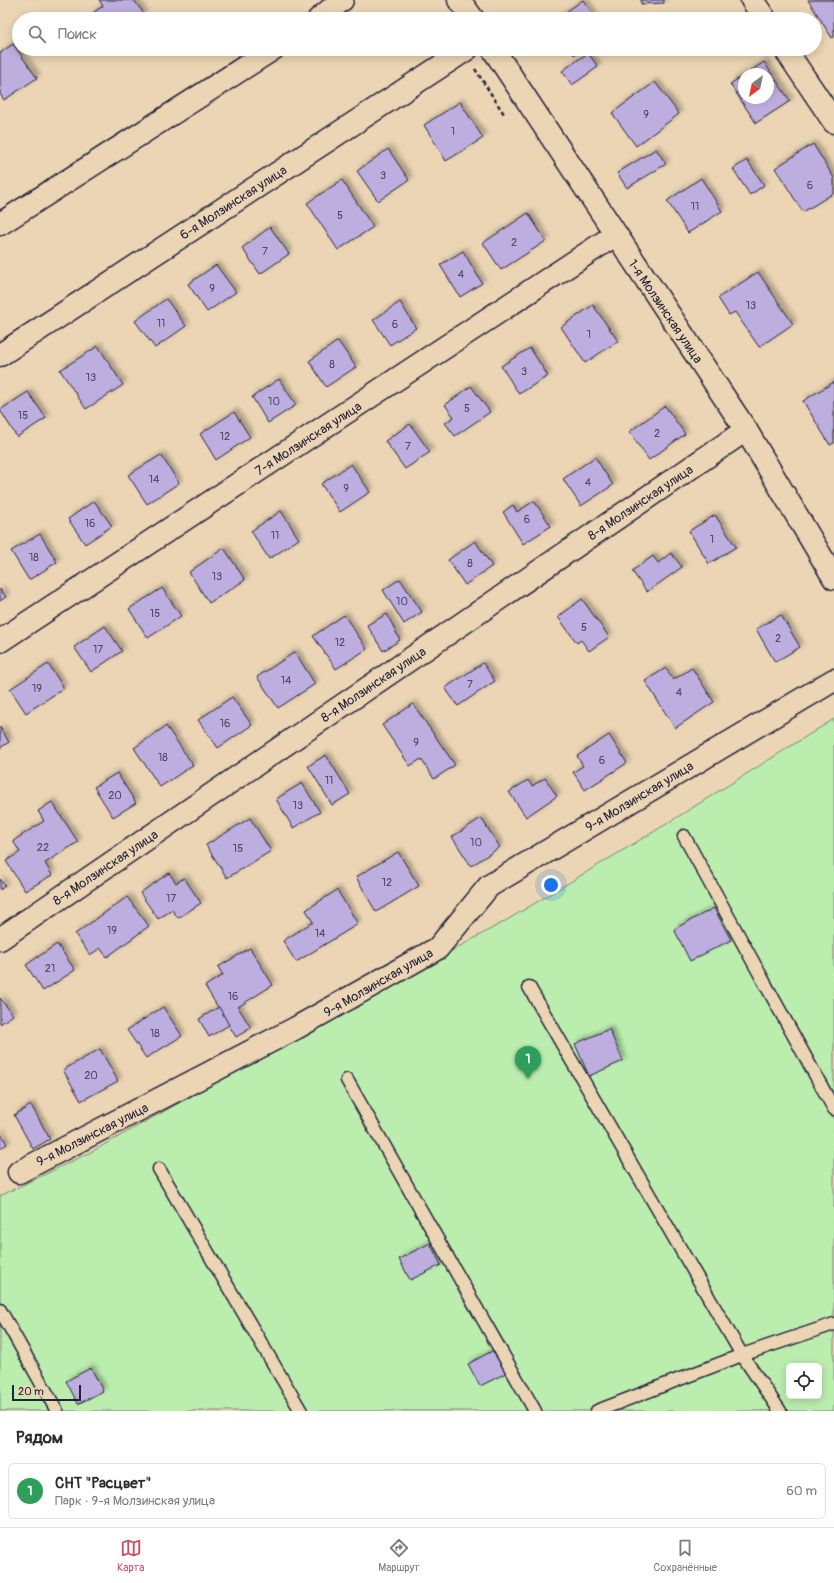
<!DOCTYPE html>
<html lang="ru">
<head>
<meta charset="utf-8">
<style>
  body { margin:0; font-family:Pangolin,sans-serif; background:#f7f7f7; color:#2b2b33 }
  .controls { position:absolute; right:12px; bottom:12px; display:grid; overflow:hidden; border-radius:6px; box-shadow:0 2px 10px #0003 }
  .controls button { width:36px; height:36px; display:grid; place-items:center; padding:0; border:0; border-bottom:1px solid #e1e1e2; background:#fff; color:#2b2b33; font:20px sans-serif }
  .compass { position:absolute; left:738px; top:68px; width:36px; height:36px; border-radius:50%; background:#fff; box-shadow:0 2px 10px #0003; rotate:213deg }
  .scale { position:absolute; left:12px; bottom:10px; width:69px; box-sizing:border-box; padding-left:4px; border:2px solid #22223b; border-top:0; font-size:11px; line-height:14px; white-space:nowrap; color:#22223b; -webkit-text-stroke:3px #ebd5b4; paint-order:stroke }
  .you { position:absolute; left:551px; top:885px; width:14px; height:14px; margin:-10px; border:3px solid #fff; border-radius:50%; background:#1a73e8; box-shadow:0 0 0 6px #1a73e833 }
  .badge { display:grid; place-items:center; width:26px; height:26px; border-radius:50%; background:#d1495b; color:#fff; font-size:13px; font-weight:700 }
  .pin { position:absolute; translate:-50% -33px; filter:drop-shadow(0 1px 2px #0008) }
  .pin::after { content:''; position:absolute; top:21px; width:14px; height:12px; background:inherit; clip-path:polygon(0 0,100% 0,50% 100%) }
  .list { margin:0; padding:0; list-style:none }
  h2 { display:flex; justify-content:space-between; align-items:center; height:52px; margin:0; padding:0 16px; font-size:17px }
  h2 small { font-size:13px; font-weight:400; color:#7c7c81 }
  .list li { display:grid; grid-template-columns:26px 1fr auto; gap:12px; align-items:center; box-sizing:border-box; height:56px; margin:0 8px 8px; padding:0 8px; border:1px solid #e1e1e2; border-radius:6px }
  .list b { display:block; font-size:15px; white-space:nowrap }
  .list p { margin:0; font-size:13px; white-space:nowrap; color:#7c7c81 }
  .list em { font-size:13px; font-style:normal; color:#7c7c81 }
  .icon { flex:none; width:22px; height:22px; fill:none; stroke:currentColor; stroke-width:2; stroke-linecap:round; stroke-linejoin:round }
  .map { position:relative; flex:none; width:834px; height:1411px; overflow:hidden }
  .search { position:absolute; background:#fff; box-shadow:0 2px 10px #0003; left:12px; right:12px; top:12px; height:44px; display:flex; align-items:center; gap:10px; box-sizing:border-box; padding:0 14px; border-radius:22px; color:#7c7c81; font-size:15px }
  .sheet { height:116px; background:#fff }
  nav { display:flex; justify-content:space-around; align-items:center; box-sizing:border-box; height:56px; border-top:1px solid #e1e1e2; background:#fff; font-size:11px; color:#7c7c81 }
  nav a { display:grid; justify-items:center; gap:2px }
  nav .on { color:#d1495b }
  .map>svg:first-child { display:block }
  .green { fill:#bbeeae; stroke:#6e8874; fill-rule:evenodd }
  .building { fill:#bdaedf; stroke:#22223b; filter:url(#shadow) }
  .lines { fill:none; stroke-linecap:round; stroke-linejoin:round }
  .service-casing { stroke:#22223b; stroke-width:15 }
  .minor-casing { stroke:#22223b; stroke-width:25 }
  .tertiary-casing { stroke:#22223b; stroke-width:25 }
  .path { stroke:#22223b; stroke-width:2.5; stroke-dasharray:4 3; stroke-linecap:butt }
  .service { stroke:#ebd5b4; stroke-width:12 }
  .minor { stroke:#ebd5b4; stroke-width:22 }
  .tertiary { stroke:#ebd5b4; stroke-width:22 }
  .labels { text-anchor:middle; stroke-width:3.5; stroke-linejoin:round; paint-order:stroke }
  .number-label { font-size:11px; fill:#494564 }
  .street-label { font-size:13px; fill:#22223b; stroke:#ebd5b4 }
</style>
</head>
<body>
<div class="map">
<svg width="834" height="1411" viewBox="0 0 834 1411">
  <defs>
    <filter id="shadow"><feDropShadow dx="3.5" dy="-3.5" stdDeviation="2" flood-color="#0004"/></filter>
  </defs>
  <rect width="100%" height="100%" fill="#ebd5b4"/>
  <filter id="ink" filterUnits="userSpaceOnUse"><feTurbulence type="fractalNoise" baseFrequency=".025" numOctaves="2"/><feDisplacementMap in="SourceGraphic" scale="8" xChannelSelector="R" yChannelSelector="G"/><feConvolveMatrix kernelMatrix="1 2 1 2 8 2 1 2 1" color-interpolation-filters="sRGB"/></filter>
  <g filter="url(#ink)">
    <!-- green -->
    <path class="green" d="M834,719v692h-834v-215l93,-45 414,-231 153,-92zM789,1366h30v30h-30z"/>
    <!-- building -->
    <g class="building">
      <polygon points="99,0 134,0 144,14 136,19 95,19 91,14 103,6"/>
      <polygon points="583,0 596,19 556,19"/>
      <polygon points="641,0 664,0 664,3 641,4"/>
      <polygon points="808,0 834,0 834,37 832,38"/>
      <polygon points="13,44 37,78 4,100 0,94 0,53"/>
      <polygon points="570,49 583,49 574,55"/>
      <polygon points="588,53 598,67 572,85 562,71"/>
      <polygon points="764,62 790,101 756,123 730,84 744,75 744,98 768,98 768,74 746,74"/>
      <polygon points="655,82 679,114 636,146 612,113"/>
      <polygon points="460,102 483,138 446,161 424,125"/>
      <polygon points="813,144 834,178 834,193 803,212 775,168"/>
      <polygon points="388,149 409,180 378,201 357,171"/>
      <polygon points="656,149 666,164 627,188 617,173"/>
      <polygon points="747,160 764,185 750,195 733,169"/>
      <polygon points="701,178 722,211 688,233 667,201"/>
      <polygon points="342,180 373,227 338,250 307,203"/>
      <polygon points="528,213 546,241 501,270 483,243"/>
      <polygon points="270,227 289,254 260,274 242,248"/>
      <polygon points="463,251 482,283 460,297 440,265"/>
      <polygon points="216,265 236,292 207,312 188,284"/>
      <polygon points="758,272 793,324 759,347 735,312 729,315 718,298"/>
      <polygon points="166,299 186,326 155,348 135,321"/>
      <polygon points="400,302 416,328 390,345 373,320"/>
      <polygon points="593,305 618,341 585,363 561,327"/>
      <polygon points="338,341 356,367 326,387 309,361"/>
      <polygon points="98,346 123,385 86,409 60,370"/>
      <polygon points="530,348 548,376 519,394 501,366"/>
      <polygon points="279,379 296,405 268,423 252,397"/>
      <polygon points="834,382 834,443 830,445 803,401"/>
      <polygon points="471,386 490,412 455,436 445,423 454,417 445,405"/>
      <polygon points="28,392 46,418 17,437 0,410"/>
      <polygon points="665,406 685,434 649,460 629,432"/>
      <polygon points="234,412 250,437 216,460 200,434"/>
      <polygon points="410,424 430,452 405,469 385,441"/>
      <polygon points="161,455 179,483 147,504 128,475"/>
      <polygon points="595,457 613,485 581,506 563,479"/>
      <polygon points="351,464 370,492 340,512 321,484"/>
      <polygon points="94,501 112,526 85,544 68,519"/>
      <polygon points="534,501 551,526 523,544 503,512 513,505 517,512"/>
      <polygon points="281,511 299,539 269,559 251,531"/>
      <polygon points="715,515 736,547 709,564 689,531"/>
      <polygon points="40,534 57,562 29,580 11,551"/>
      <polygon points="475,541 492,566 465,585 448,560"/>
      <polygon points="224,548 245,580 209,603 189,572"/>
      <polygon points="671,553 682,567 647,592 632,571 653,556 658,563"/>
      <polygon points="400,579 422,612 404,624 383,590"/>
      <polygon points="162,588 181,616 148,638 129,609"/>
      <polygon points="0,589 6,597 0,601"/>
      <polygon points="582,599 609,637 589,651 581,640 577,643 558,617"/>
      <polygon points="387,614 400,640 383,651 367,625"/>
      <polygon points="344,615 367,649 336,669 313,636"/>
      <polygon points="781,615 800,647 775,662 756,629"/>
      <polygon points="105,626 122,651 91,672 74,647"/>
      <polygon points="295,652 315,684 278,708 257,677"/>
      <polygon points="483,663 495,681 458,706 445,688"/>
      <polygon points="48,664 64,688 26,713 10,689"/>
      <polygon points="666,668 673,680 692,668 714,702 675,728 645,681"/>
      <polygon points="232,697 252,725 218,748 198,720"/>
      <polygon points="413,704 455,765 434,779 421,759 410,766 382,725"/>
      <polygon points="166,726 193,765 160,787 134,748"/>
      <polygon points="0,727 9,742 0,748"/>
      <polygon points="609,735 627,763 585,790 573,772 583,766 577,756"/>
      <polygon points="326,755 350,794 332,805 308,766"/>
      <polygon points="117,773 136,803 113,817 94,787"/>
      <polygon points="545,778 557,796 526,817 509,792 528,780 532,786"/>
      <polygon points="302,783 320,812 293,828 276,799"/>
      <polygon points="52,802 78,842 45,863 52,875 25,891 6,861 20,852 13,841 44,821 38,811"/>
      <polygon points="250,818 271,851 227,878 206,845"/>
      <polygon points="481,818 500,847 471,866 452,837"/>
      <polygon points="398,852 419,886 376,912 356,877"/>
      <polygon points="169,873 176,883 184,878 201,903 178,918 172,910 158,919 140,893"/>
      <polygon points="0,879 5,886 0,890"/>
      <polygon points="337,890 358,924 296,962 283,941 313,922 306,910"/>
      <polygon points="127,897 149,926 107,957 100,948 90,955 75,934"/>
      <polygon points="714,908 731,940 690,961 674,929"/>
      <polygon points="57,944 75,970 43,991 26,965"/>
      <polygon points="250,948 273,985 238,1007 251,1028 236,1037 205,986 223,975 218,967"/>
      <polygon points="0,998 13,1015 0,1024"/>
      <polygon points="163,1007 182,1036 146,1058 127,1030"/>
      <polygon points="219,1007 229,1025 209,1037 199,1019"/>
      <polygon points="609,1029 623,1061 589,1076 575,1044"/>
      <polygon points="100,1049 118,1081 81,1101 63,1070"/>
      <polygon points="31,1105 50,1139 33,1149 14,1115"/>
      <polygon points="0,1132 7,1144 0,1149"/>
      <polygon points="430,1243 441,1265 410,1280 399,1259"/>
      <polygon points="494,1350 506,1373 480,1386 468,1364"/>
      <polygon points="91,1368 103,1391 78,1404 66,1381"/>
    </g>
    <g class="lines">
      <!-- service casing -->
      <g class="service-casing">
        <g id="service">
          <polyline points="684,836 834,1109"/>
          <polyline points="529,987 742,1355 780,1411"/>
          <polyline points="347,1080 535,1411"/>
          <polyline points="159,1169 301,1411"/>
          <polyline points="0,1310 57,1411"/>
          <polyline points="597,1411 742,1355 834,1324"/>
        </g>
      </g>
      <!-- minor casing -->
      <g class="minor-casing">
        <g id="minor">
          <polyline points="752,0 765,19"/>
          <polyline points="319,19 342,0"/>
          <polyline points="785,49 834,122"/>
          <polyline points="0,224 273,49"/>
          <polyline points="0,355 467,49"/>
          <polyline points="0,641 615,235"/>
          <polyline points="0,939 746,430"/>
          <polyline points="19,1172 296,1028 438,948 489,886 834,680"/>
        </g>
      </g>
      <!-- tertiary casing -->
      <g class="tertiary-casing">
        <g id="tertiary">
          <polyline points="459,0 473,19"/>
          <polyline points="493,49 746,430 834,578"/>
        </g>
      </g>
      <!-- path -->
      <polyline class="path" points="475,69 504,114"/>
      <!-- service -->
      <use href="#service" class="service"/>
      <!-- minor -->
      <use href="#minor" class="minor"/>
      <!-- tertiary -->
      <use href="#tertiary" class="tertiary"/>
    </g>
  </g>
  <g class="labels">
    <!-- number labels -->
    <g class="number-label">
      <text x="646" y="118">9</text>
      <text x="453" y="135">1</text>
      <text x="383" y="179">3</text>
      <text x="810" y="189">6</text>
      <text x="695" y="210">11</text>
      <text x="340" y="219">5</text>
      <text x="514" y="246">2</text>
      <text x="265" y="255">7</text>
      <text x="461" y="278">4</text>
      <text x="212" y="292">9</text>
      <text x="751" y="309">13</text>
      <text x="161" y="327">11</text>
      <text x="395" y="328">6</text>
      <text x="589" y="338">1</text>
      <text x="332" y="368">8</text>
      <text x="524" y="375">3</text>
      <text x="91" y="381">13</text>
      <text x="274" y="405">10</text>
      <text x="467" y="412">5</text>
      <text x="23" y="419">15</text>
      <text x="657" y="437">2</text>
      <text x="225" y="440">12</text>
      <text x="408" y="450">7</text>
      <text x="154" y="483">14</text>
      <text x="588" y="486">4</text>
      <text x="346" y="492">9</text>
      <text x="527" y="523">6</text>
      <text x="90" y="527">16</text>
      <text x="275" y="539">11</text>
      <text x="712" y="543">1</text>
      <text x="34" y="561">18</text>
      <text x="470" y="567">8</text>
      <text x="217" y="580">13</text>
      <text x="402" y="605">10</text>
      <text x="155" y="617">15</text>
      <text x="584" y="631">5</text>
      <text x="778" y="642">2</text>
      <text x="340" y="646">12</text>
      <text x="98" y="653">17</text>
      <text x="286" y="684">14</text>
      <text x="470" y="688">7</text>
      <text x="37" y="692">19</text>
      <text x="679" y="696">4</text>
      <text x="225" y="727">16</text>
      <text x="416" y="746">9</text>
      <text x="163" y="761">18</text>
      <text x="602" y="764">6</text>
      <text x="329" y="784">11</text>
      <text x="115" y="799">20</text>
      <text x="298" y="809">13</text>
      <text x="476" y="846">10</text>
      <text x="43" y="851">22</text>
      <text x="238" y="852">15</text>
      <text x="387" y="886">12</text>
      <text x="171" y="902">17</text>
      <text x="112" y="934">19</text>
      <text x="320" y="937">14</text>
      <text x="50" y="972">21</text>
      <text x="233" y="1000">16</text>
      <text x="155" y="1037">18</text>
      <text x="91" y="1079">20</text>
    </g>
    <!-- street labels -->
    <g class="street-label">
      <text transform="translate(233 202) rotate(-33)" y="5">6-я Молзинская улица</text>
      <text transform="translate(666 311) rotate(56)" y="5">1-я Молзинская улица</text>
      <text transform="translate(308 438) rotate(-33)" y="5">7-я Молзинская улица</text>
      <text transform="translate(640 502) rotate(-34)" y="5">8-я Молзинская улица</text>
      <text transform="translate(373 684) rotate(-34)" y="5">8-я Молзинская улица</text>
      <text transform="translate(639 796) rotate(-31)" y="5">9-я Молзинская улица</text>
      <text transform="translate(105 867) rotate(-34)" y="5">8-я Молзинская улица</text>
      <text transform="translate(378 982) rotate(-30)" y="5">9-я Молзинская улица</text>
      <text transform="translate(92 1134) rotate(-27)" y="5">9-я Молзинская улица</text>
    </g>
  </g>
</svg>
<div class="controls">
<button><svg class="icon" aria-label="locate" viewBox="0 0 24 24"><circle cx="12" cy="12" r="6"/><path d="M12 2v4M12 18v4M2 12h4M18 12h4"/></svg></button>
</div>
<svg class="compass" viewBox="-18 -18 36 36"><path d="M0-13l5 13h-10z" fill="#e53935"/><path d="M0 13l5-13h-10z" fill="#7c7c81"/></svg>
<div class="scale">20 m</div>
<div class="you"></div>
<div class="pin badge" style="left:528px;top:1079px;background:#2e9e5b">1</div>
<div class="search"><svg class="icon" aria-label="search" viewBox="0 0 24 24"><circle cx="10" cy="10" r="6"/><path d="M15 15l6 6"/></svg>Поиск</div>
</div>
<section class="sheet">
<h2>Рядом<small></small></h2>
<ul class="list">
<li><span class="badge" style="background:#2e9e5b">1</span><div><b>СНТ &quot;Расцвет&quot;</b><p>Парк · 9-я Молзинская улица</p></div><em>60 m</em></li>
</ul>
</section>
<nav>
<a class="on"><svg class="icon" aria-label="map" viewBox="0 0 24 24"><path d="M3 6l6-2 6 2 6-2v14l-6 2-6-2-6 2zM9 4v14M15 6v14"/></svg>Карта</a>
<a><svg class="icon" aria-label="directions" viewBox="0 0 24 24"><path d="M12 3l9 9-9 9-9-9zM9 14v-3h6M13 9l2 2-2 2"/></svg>Маршрут</a>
<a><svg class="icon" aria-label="saved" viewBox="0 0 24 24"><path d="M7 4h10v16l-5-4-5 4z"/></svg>Сохранённые</a>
</nav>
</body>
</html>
